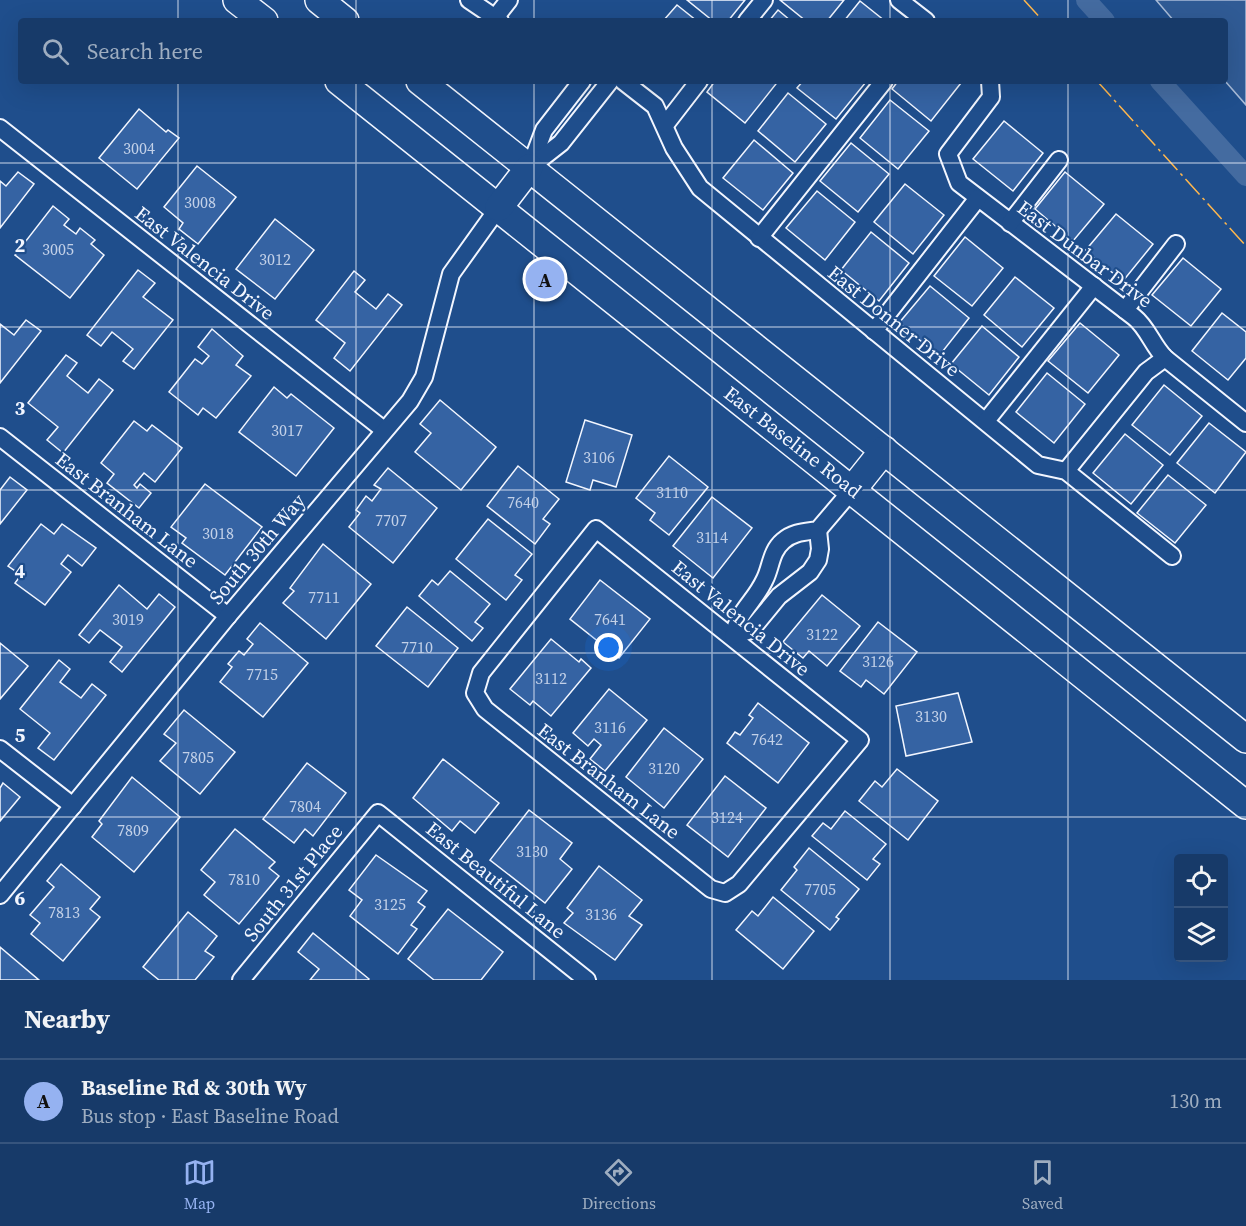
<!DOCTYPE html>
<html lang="en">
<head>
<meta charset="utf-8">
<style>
  body { margin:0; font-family:"Source Serif 4",serif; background:#244571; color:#f1f3f6 }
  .controls { position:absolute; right:18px; bottom:18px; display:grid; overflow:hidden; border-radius:6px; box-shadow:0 6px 24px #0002 }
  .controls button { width:54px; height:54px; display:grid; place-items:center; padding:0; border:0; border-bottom:2px solid #36547d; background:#173a69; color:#f1f3f6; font:30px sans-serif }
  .you { position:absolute; left:609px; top:648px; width:21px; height:21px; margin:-15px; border:4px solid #fff; border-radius:50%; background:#1a73e8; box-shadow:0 0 0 9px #1a73e833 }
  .badge { display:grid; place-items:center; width:39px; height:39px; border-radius:50%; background:#95b2f1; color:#111; font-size:20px; font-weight:700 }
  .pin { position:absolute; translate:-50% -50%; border:3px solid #fff; box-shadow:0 2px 6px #0006 }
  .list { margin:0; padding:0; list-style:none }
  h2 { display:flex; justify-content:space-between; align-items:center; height:78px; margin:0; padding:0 24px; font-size:26px }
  h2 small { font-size:20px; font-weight:400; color:#9eadc0 }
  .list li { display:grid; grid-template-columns:39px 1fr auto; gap:18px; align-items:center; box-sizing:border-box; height:84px; padding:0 24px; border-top:2px solid #36547d }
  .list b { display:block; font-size:22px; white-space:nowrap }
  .list p { margin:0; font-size:20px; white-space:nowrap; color:#9eadc0 }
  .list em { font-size:20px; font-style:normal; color:#9eadc0 }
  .icon { flex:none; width:33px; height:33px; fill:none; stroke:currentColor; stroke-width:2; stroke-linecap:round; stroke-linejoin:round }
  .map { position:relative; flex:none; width:1246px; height:980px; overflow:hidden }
  .search { position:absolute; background:#173a69; box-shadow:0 6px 24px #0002; left:18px; right:18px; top:18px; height:66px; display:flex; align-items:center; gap:15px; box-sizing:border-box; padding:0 21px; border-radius:6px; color:#9eadc0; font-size:22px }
  .sheet { height:162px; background:#173a69 }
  nav { display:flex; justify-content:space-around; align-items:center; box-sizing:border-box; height:84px; border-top:2px solid #36547d; background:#173a69; font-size:16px; color:#9eadc0 }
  nav a { display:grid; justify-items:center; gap:3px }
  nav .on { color:#95b2f1 }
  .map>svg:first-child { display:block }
  .built { fill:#305b95; stroke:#a8bbd7; stroke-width:1.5 }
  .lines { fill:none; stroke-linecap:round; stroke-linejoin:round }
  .canal { stroke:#446ba0; stroke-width:20 }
  .building { fill:#3563a3; stroke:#f2f6ff; stroke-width:1.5 }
  .street-casing { stroke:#f2f6ff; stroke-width:20 }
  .primary-casing { stroke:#f2f6ff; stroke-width:30 }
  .street { stroke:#1f4e8c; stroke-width:16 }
  .primary { stroke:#1f4e8c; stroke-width:27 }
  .power { stroke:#ffb74d; stroke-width:1.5; stroke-dasharray:21 4.5 3 4.5; stroke-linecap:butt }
  .grid { fill:none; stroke:#f2f6ff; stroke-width:1.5; stroke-opacity:0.55 }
  .labels { text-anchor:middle; stroke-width:4.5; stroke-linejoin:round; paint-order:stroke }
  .number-label { font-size:16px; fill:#c3d1e8 }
  .street-label { font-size:20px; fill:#f2f6ff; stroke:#1f4e8c }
  .grid-label { font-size:20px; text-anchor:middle; font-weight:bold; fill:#f2f6ff; stroke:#1f4e8c; stroke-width:4.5; stroke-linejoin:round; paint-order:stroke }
</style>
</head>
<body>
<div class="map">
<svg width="1246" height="980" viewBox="0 0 1246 980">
  <rect width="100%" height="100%" fill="#1f4e8c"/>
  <!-- built -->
  <polygon class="built" points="1156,0 1246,0 1246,105 1225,81 1225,21 1174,21"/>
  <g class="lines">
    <!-- canal -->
    <g class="canal">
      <polyline points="1086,0 1105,21"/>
      <polyline points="1160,81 1246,176"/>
    </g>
  </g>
  <!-- building -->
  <g class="building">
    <polygon points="687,0 745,0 728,21 713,21"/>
    <polygon points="780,0 844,0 827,21 806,21"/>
    <polygon points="860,1 885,21 844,21"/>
    <polygon points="677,5 697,21 663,21"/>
    <polygon points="778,10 791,21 769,21"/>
    <polygon points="715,81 772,81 776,84 745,123 707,92"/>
    <polygon points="803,81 866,81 866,82 836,119 797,88"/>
    <polygon points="898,81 959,81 961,83 931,121 892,89"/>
    <polygon points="788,93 826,124 795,162 758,131"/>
    <polygon points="890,100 929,131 898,169 860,138"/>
    <polygon points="139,109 166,132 168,130 179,138 137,189 99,158"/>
    <polygon points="1004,121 1043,153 1013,191 973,159"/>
    <polygon points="754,140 793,173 763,210 723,178"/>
    <polygon points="851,143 889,174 858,212 820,181"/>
    <polygon points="197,166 236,197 198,244 179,229 183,223 164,207"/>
    <polygon points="18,172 34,184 0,228 0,181 6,186"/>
    <polygon points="1065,172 1104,204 1073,241 1035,209"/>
    <polygon points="905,184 944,215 913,254 874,222"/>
    <polygon points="817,191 855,222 825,260 786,228"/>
    <polygon points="53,206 69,219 64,225 76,234 80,228 95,240 91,244 104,255 70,298 15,255"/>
    <polygon points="1116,214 1153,244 1123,281 1085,251"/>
    <polygon points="275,219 314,250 275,299 236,269"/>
    <polygon points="871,232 909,263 879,301 841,270"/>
    <polygon points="965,237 1003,268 972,306 934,276"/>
    <polygon points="1183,258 1221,289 1191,326 1152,295"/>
    <polygon points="138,270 155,283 143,297 173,320 134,369 123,361 133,349 112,332 101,346 87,335"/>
    <polygon points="354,271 365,280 355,292 376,309 388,294 402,305 350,371 334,358 345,343 316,320"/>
    <polygon points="1015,277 1054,308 1022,347 984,315"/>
    <polygon points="930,286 969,318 939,356 899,323"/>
    <polygon points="1222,313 1246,332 1246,358 1228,380 1192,351"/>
    <polygon points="26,320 41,331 0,383 0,324 14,335"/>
    <polygon points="1080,323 1119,355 1088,393 1048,361"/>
    <polygon points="982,326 1019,357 989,395 951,364"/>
    <polygon points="212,329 243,356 236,365 251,376 216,418 203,408 198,415 169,392 195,359 202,364 209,356 198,347"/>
    <polygon points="66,355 77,363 67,376 88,393 99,379 113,390 63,453 47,440 58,427 28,403"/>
    <polygon points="1047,373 1085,404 1054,443 1016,412"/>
    <polygon points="1164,385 1202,416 1170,455 1132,425"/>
    <polygon points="274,387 287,398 291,394 334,428 296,476 239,432"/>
    <polygon points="440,400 496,447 461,490 415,452 431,433 420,424"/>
    <polygon points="585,420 632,435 616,487 593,480 590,490 566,482"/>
    <polygon points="134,421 147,431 152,425 182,448 155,482 144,473 134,485 137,488 140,484 151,493 139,508 107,483 114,474 101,463"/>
    <polygon points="1209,423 1246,452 1215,493 1177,463"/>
    <polygon points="1125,434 1163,465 1131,504 1093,473"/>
    <polygon points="669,456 708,487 669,535 650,520 655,513 636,498"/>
    <polygon points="518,466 559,499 543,519 550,524 535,544 487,506"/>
    <polygon points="388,468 437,508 393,563 349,527 360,513 356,510 366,496 372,501 381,489 374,485"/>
    <polygon points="1168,475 1206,505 1175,543 1137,513"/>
    <polygon points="10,477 27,490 0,524 0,490"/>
    <polygon points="205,484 262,527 225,575 182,543 186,538 171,527"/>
    <polygon points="712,497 752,528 713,578 673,546"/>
    <polygon points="488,519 532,554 515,575 522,580 506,600 456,559"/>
    <polygon points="41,524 54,534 62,524 96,548 82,566 68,555 61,564 71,572 45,605 15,583 21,575 8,566"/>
    <polygon points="323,544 371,584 326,639 283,603 294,591 290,588"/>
    <polygon points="450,571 490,604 475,622 483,628 472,641 419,596 432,580 438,585"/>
    <polygon points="600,580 650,619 619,658 570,619"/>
    <polygon points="119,585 147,609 159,594 175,607 122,672 110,662 122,647 100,630 89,643 79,635"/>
    <polygon points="822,595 860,626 827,666 809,651 803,658 783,642"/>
    <polygon points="407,607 458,648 428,687 376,646"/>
    <polygon points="878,622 917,652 884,694 866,680 861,687 840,671"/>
    <polygon points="260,623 308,663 263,717 220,682 232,667 228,664 239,651 244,655 253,644 247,639"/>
    <polygon points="551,639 579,662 581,659 591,668 551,716 533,701 530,705 510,689"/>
    <polygon points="0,643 28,666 0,699"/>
    <polygon points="59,660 70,669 60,682 81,698 92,684 106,695 54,760 38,748 50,733 20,709"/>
    <polygon points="609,689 647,720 605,771 590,759 601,745 594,739 588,746 573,733"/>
    <polygon points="958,693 972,742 906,756 896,706"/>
    <polygon points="758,703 809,743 778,783 727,743 735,732 740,735 753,718 749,715"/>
    <polygon points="184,710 235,752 200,794 160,761 176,743 164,734"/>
    <polygon points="664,728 703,759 664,808 626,777"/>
    <polygon points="443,759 499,803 475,833 460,821 452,831 413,798"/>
    <polygon points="307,763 346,793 313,836 305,829 294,843 263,819"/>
    <polygon points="897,769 938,801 908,840 859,801 875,781 882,787"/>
    <polygon points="725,776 766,808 728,857 687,825"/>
    <polygon points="132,777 180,817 134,872 92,837 102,824 99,821"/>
    <polygon points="3,783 20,797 0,821 0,788"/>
    <polygon points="529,810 572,843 560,859 572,869 545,903 490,860"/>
    <polygon points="845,811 886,844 873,859 880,864 867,880 812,836 823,823 831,829"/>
    <polygon points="235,829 275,862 269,868 279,876 239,924 204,895 215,882 201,870"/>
    <polygon points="809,848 859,889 836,917 839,919 830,930 781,890 797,870 794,867"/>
    <polygon points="376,855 427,891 418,902 425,907 411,925 417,929 398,954 350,916 362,900 349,890"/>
    <polygon points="61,864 100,897 90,909 100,917 63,961 31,934 40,923 30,915 54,887 47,881"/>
    <polygon points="599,866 642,900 629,916 642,925 615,960 564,923 573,913 567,908"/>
    <polygon points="773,897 814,931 783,969 736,930 752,911 758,916"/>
    <polygon points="448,909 503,952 481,980 434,980 408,959"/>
    <polygon points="188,912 217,936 205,951 214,957 195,980 159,980 143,967"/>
    <polygon points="313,933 369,979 368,980 310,980 319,969 298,952"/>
    <polygon points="0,947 39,980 0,980"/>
  </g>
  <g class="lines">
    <!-- street casing -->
    <g class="street-casing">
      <g id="street">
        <polyline points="469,0 500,21"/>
        <polyline points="899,0 926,21"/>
        <polyline points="494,19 509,0"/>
        <polyline points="747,21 764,0"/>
        <polyline points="623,81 655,106 674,148 700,188 1038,465 1066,471 1172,556"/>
        <path d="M990,81l1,16 -43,57 11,29 175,134c14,11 18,28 31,41l81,65"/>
        <polyline points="665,125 699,81"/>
        <polyline points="0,128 384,430"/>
        <polyline points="530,167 544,130 582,81"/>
        <polyline points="529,168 561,143 610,81"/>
        <polyline points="1010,223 1059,160"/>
        <polyline points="759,238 884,81"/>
        <polyline points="1125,310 1176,244"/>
        <polyline points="874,331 978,198"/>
        <polyline points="986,421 1094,286"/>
        <polyline points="0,437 228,616"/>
        <polyline points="1066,471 1146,372 1165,358"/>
        <polygon points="596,529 860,740 739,884 725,893 711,889 485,709 475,693 481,673"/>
        <path d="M733,636c7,-28 21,-33 32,-57 6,-12 6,-28 18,-38 10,-9 22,-9 35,-11l34,-40"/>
        <polyline points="733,636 751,630 779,596 810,572 818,560 820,549 818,530"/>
        <polyline points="0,749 73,806"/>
        <polyline points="0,895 228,616 410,401 424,377 451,274 499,207"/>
        <polyline points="241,980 378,813 587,980"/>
      </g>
    </g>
    <!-- primary casing -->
    <g class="primary-casing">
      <g id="primary">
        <polyline points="237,0 264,21"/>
        <polyline points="319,0 345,21"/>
        <polyline points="339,81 1246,805"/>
        <polyline points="420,81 1246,739"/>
        <polyline points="499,207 529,168"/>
        <polyline points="852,490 884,450"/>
      </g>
    </g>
    <!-- street -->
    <use href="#street" class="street"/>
    <!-- primary -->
    <use href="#primary" class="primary"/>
    <!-- power -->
    <g class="power">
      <polyline points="1024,0 1043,21"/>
      <polyline points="1097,81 1246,246"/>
    </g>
  </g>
  <!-- grid -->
  <path class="grid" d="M178,0v21M356,0v21M534,0v21M712,0v21M890,0v21M1068,0v21M178,81v899M356,81v899M534,81v899M712,81v899M890,81v899M1068,81v899M0,163h1246M0,327h1246M0,490h1246M0,653h1246M0,817h1246"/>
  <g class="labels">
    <!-- number labels -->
    <g class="number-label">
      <text x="139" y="154">3004</text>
      <text x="200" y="208">3008</text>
      <text x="58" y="255">3005</text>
      <text x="275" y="265">3012</text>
      <text x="287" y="436">3017</text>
      <text x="599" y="463">3106</text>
      <text x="672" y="498">3110</text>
      <text x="523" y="508">7640</text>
      <text x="391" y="526">7707</text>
      <text x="218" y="539">3018</text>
      <text x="712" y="543">3114</text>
      <text x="324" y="603">7711</text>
      <text x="128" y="625">3019</text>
      <text x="610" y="625">7641</text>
      <text x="822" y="640">3122</text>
      <text x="417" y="653">7710</text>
      <text x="878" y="667">3126</text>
      <text x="262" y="680">7715</text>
      <text x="551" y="684">3112</text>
      <text x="931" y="722">3130</text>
      <text x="610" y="733">3116</text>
      <text x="767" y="745">7642</text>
      <text x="198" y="763">7805</text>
      <text x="664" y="774">3120</text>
      <text x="305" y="812">7804</text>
      <text x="727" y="823">3124</text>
      <text x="133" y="836">7809</text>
      <text x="532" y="857">3130</text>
      <text x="244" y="885">7810</text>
      <text x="820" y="895">7705</text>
      <text x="390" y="910">3125</text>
      <text x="64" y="918">7813</text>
      <text x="601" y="920">3136</text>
    </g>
    <!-- street labels -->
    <g class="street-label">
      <text transform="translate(1085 254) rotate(37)" y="7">East Dunbar Drive</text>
      <text transform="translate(205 263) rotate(38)" y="7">East Valencia Drive</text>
      <text transform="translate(894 321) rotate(39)" y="7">East Donner Drive</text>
      <text transform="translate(793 442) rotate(38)" y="7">East Baseline Road</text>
      <text transform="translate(127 510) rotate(38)" y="7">East Branham Lane</text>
      <text transform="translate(257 549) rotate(-50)" y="7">South 30th Way</text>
      <text transform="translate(741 618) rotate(39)" y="7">East Valencia Drive</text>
      <text transform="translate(609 781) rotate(38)" y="7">East Branham Lane</text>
      <text transform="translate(496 880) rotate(39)" y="7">East Beautiful Lane</text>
      <text transform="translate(293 883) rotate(-51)" y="7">South 31st Place</text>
    </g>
  </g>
  <g class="grid-label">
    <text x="20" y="252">2</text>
    <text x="20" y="415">3</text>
    <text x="20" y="578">4</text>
    <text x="20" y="742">5</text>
    <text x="20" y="905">6</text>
  </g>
</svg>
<div class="controls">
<button><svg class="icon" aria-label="locate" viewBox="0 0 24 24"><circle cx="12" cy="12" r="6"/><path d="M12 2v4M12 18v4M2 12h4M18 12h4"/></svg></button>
<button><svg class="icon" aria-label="layers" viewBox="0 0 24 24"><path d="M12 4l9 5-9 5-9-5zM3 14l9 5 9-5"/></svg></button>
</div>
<div class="you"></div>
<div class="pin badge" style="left:545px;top:279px">A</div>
<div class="search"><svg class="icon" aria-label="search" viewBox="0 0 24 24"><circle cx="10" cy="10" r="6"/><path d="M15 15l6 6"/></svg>Search here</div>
</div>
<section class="sheet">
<h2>Nearby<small></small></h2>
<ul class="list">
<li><span class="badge">A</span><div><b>Baseline Rd &amp; 30th Wy</b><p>Bus stop · East Baseline Road</p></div><em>130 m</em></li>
</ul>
</section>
<nav>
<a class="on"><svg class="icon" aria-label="map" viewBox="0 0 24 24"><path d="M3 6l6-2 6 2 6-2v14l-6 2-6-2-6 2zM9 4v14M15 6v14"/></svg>Map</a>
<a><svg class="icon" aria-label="directions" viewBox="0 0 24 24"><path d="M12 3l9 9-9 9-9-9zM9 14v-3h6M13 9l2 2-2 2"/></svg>Directions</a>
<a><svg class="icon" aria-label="saved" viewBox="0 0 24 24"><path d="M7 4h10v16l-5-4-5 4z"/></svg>Saved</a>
</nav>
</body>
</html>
